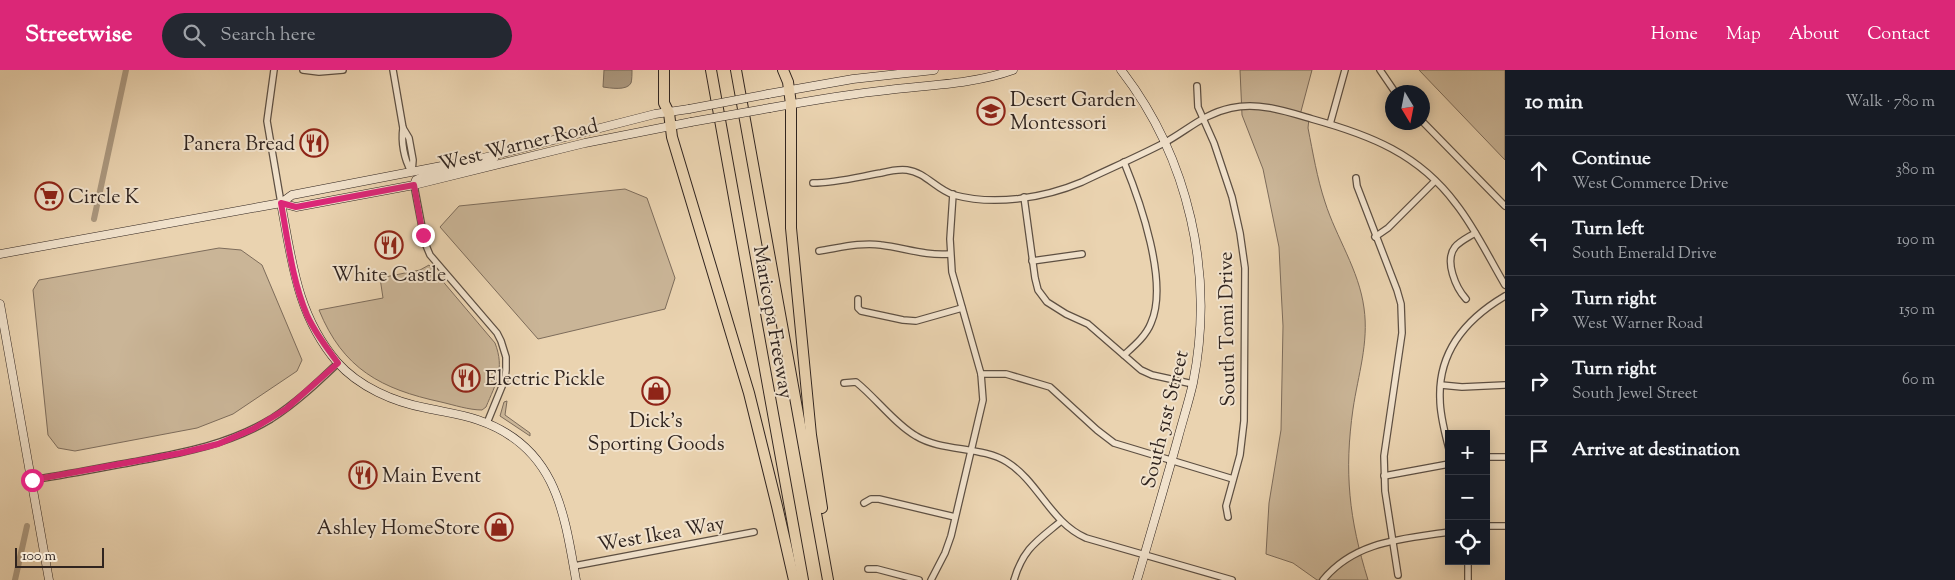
<!DOCTYPE html>
<html lang="en">
<head>
<meta charset="utf-8">
<style>
  body { margin:0; font-family:"Sorts Mill Goudy",serif; background:#242831; color:#f1f3f6 }
  .controls { position:absolute; right:15px; bottom:15px; display:grid; overflow:hidden; border-radius:0px; box-shadow:0 2px 12px #0003 }
  .controls button { width:45px; height:45px; display:grid; place-items:center; padding:0; border:0; border-bottom:1px solid #363941; background:#171b24; color:#f1f3f6; font:25px sans-serif }
  .compass { position:absolute; left:1385px; top:15px; width:45px; height:45px; border-radius:50%; background:#171b24; box-shadow:0 2px 12px #0003; rotate:170deg }
  .scale { position:absolute; left:15px; bottom:12px; width:89px; box-sizing:border-box; padding-left:5px; border:2px solid #30241f; border-top:0; font-size:14px; line-height:18px; white-space:nowrap; color:#30241f; -webkit-text-stroke:4px #f1e2cc; paint-order:stroke }
  .stop { position:absolute; width:15px; height:15px; margin:-11px; border:4px solid #db2777; border-radius:50%; background:#fff }
  .stop.end { background:#db2777; border-color:#fff; box-shadow:0 1px 5px #0008 }
  .list { margin:0; padding:0; list-style:none }
  h2 { display:flex; justify-content:space-between; align-items:center; height:65px; margin:0; padding:0 20px; font-size:21px }
  h2 small { font-size:16px; font-weight:400; color:#9ea1a6 }
  .list li { display:grid; grid-template-columns:32px 1fr auto; gap:15px; align-items:center; box-sizing:border-box; height:70px; padding:0 20px; border-top:1px solid #363941 }
  .list b { display:block; font-size:19px; white-space:nowrap }
  .list p { margin:0; font-size:16px; white-space:nowrap; color:#9ea1a6 }
  .list em { font-size:16px; font-style:normal; color:#9ea1a6 }
  .icon { flex:none; width:28px; height:28px; fill:none; stroke:currentColor; stroke-width:2; stroke-linecap:round; stroke-linejoin:round }
  .map { position:relative; flex:none; width:1505px; height:510px; overflow:hidden }
  header { display:flex; align-items:center; gap:30px; box-sizing:border-box; height:70px; padding:0 25px; background:#db2777; color:#fff }
  header strong { font-size:24px }
  nav { display:flex; gap:28px; margin-inline-start:auto; font-size:18px }
  .search { width:350px; height:45px; background:#242831; display:flex; align-items:center; gap:12px; box-sizing:border-box; padding:0 18px; border-radius:28px; color:#9ea1a6; font-size:19px }
  main { display:flex }
  aside { flex:1; background:#171b24 }
  .map>svg:first-child { display:block }
  .green { fill:#cab597; stroke:#7d6c5b }
  .water { fill:#ab987f; stroke:#7a6a59 }
  .lines { fill:none; stroke-linecap:round; stroke-linejoin:round }
  .canal { stroke:#ab987f; stroke-width:6 }
  .street-casing { stroke:#5e5043; stroke-width:8 }
  .secondary-casing { stroke:#30241f; stroke-width:9 }
  .highway-casing { stroke:#30241f; stroke-width:12 }
  .street { stroke:#f1e2cc; stroke-width:5.5 }
  .secondary { stroke:#f1e2cc; stroke-width:8 }
  .highway { stroke:#ead3b0; stroke-width:10 }
  .secondary-bridge-casing { stroke:#30241f; stroke-width:9; stroke-linecap:butt }
  .secondary-bridge { stroke:#f1e2cc; stroke-width:8 }
  .route { stroke:#db2777; stroke-width:6 }
  .labels { text-anchor:middle; stroke-width:4; stroke-linejoin:round; paint-order:stroke }
  .poi-label { font-size:20px; fill:#30241f; stroke:#f1e2cc; text-anchor:start }
  .street-label { font-size:20px; fill:#30241f; stroke:#f1e2cc }
</style>
</head>
<body>
<header>
<strong>Streetwise</strong>
<div class="search"><svg class="icon" aria-label="search" viewBox="0 0 24 24"><circle cx="10" cy="10" r="6"/><path d="M15 15l6 6"/></svg>Search here</div>
<nav><a>Home</a><a>Map</a><a>About</a><a>Contact</a></nav>
</header>
<main>
<div class="map">
<svg width="1505" height="510" viewBox="0 0 1505 510">
  <rect width="100%" height="100%" fill="#ead3b0"/>
  <filter id="stains"><feTurbulence type="fractalNoise" baseFrequency=".004" numOctaves="4"/><feColorMatrix values="0 0 0 0 .2 0 0 0 0 .09 0 0 0 0 .02 0 0 0 .5 -.17"/></filter>
  <radialGradient id="worn" r=".72"><stop offset=".6" stop-color="#630" stop-opacity="0"/><stop offset="1" stop-color="#630" stop-opacity=".3"/></radialGradient>
  <!-- green -->
  <g class="green">
    <path d="M1240,0h72l-12,45 9,3 -1,10c5,25 9,50 17,74 11,35 34,68 39,106 5,35 -6,67 -11,101 -9,63 -4,110 15,171h-51l-24,-17 -27,-9 3,-51 12,-73 2,-104 -2,-38 -2,-41 -16,-78 -21,-54z"/>
    <polygon points="1419,0 1505,0 1505,90"/>
    <polygon points="625,119 647,128 675,208 665,239 538,269 440,157 459,136"/>
    <polygon points="219,178 241,180 262,195 302,290 297,301 233,344 197,358 75,381 58,378 48,365 33,220 39,210"/>
    <path d="M429,195l66,78c10,26 1,40 -9,64l-4,3c-13,0 -28,-5 -41,-8 -60,-13 -98,-33 -122,-92l64,-12 -3,-20 40,-8z"/>
    <polygon points="507,331 505,345 530,363 530,366 500,346 504,332"/>
  </g>
  <!-- water -->
  <path class="water" d="M604,0h28c0,3 0,10 -1,13 -4,8 -21,5 -28,4z"/>
  <g class="lines">
    <!-- canal -->
    <g class="canal">
      <polyline points="94,149 126,0"/>
      <polyline points="15,510 27,456"/>
    </g>
    <!-- street casing -->
    <g class="street-casing">
      <g id="street">
        <polyline points="274,0 267,51 281,133"/>
        <polyline points="303,0 319,2 343,0"/>
        <polyline points="393,0 403,58 409,68 413,90 412,102"/>
        <polyline points="1380,0 1395,22"/>
        <polyline points="1197,16 1198,37 1214,73 1232,127 1240,163 1245,198 1244,351 1240,385 1226,436 1228,447"/>
        <polyline points="1422,51 1505,136"/>
        <polyline points="1330,54 1345,0"/>
        <path d="M403,58c-2,14 1,31 8,43"/>
        <polyline points="1356,108 1357,116 1397,220 1401,234 1402,263 1384,386 1385,421 1398,505"/>
        <path d="M813,113c22,0 45,-6 68,-10 8,-2 18,-4 26,-3 18,2 30,20 47,25 41,11 90,3 128,-13 27,-13 55,-25 82,-39 24,-13 39,-29 67,-35 28,-6 54,3 81,11 58,16 107,35 144,85 19,24 33,54 49,81"/>
        <polyline points="414,115 425,173 430,185 497,263 501,271 506,287 506,300 505,309 487,353"/>
        <polyline points="1024,127 1035,208 1038,220 1047,232 1066,244 1088,254 1141,300 1152,305 1193,314"/>
        <polyline points="1375,167 1388,158 1435,111"/>
        <path d="M819,181c20,-3 42,-9 62,-6 24,3 44,11 69,9"/>
        <polyline points="1032,191 1082,184"/>
        <polyline points="858,229 858,238 861,241 903,250 916,251 962,238"/>
        <path d="M1466,229c-10,-11 -22,-38 -11,-52 5,-6 14,-10 20,-14"/>
        <path d="M1124,285c10,-9 22,-19 27,-32 18,-40 -11,-122 -27,-161"/>
        <polyline points="981,304 1006,304 1050,317 1097,360 1114,373 1233,409"/>
        <path d="M844,313l12,-1c20,16 39,42 60,54 26,16 66,10 91,26 32,20 43,60 79,76l146,42"/>
        <polyline points="1441,315 1462,317 1505,315"/>
        <path d="M1449,379c-4,-16 -9,-33 -9,-50 -2,-48 26,-80 65,-103"/>
        <polyline points="1486,387 1505,387"/>
        <polyline points="1384,406 1449,394"/>
        <path d="M31,410c34,-5 68,-12 102,-18 48,-9 95,-17 138,-43 25,-16 46,-36 67,-56"/>
        <polyline points="864,433 871,429 879,429 955,447"/>
        <polyline points="1486,456 1505,456"/>
        <polyline points="1468,491 1468,510"/>
        <polyline points="574,496 754,462"/>
        <polyline points="868,499 877,499 919,510"/>
        <polyline points="931,510 945,483 951,466 983,330 981,304 952,202 950,169 953,124"/>
        <path d="M1014,510c9,-31 23,-39 46,-58"/>
        <path d="M1323,510c32,-39 79,-41 126,-48"/>
      </g>
    </g>
    <!-- secondary casing -->
    <g class="secondary-casing">
      <g id="secondary">
        <path d="M1121,0c68,88 94,204 72,313 -4,18 -10,36 -15,55 -13,47 -27,94 -41,142"/>
        <polyline points="768,24 853,9 934,0"/>
        <path d="M770,38c39,-7 78,-14 118,-18 41,-5 86,-6 125,-20"/>
        <polyline points="414,115 416,110 422,107 484,93 494,88"/>
        <path d="M281,133c11,59 16,112 56,159 22,25 57,40 89,46 17,4 35,6 52,12 77,26 86,90 98,160"/>
        <polyline points="281,133 292,125 483,88 655,44 689,39"/>
        <polyline points="0,184 281,133 296,137 414,115 585,73 691,52"/>
        <polyline points="0,234 49,510"/>
      </g>
    </g>
    <!-- highway casing -->
    <g class="highway-casing">
      <g id="highway">
        <polyline points="664,0 664,33 669,43 672,67 749,323 777,436 794,510"/>
        <polyline points="711,0 803,510"/>
        <polyline points="736,0 828,510"/>
        <polyline points="783,0 788,12 791,34 791,158 811,365 822,438"/>
      </g>
    </g>
    <!-- street -->
    <use href="#street" class="street"/>
    <!-- secondary -->
    <use href="#secondary" class="secondary"/>
    <!-- highway -->
    <use href="#highway" class="highway"/>
    <!-- secondary-bridge casing -->
    <g class="secondary-bridge-casing">
      <g id="secondary-bridge">
        <polyline points="689,39 768,24"/>
        <polyline points="691,52 770,38"/>
      </g>
    </g>
    <!-- secondary-bridge -->
    <use href="#secondary-bridge" class="secondary-bridge"/>
  </g>
  <g class="lines">
    <!-- route -->
    <path class="route" d="M32,410l149,-27 37,-9 35,-15 33,-20 52,-46c-11,-15 -23,-30 -31,-48 -15,-35 -19,-74 -26,-112l15,4 118,-22 9,50"/>
  </g>
  <!-- icons -->
  <defs>
    <g id="school-ring" transform="scale(1.4375)"><circle r="9.5" fill="#f1e2cc" stroke="#8f2418" stroke-width="1.5"/><path d="M0-5L7-2L0 1L-7-2ZM-4 1L0 2.5L4 1V4Q0 6-4 4Z" fill="#8f2418"/></g>
    <g id="restaurant-ring" transform="scale(1.4375)"><circle r="9.5" fill="#f1e2cc" stroke="#8f2418" stroke-width="1.5"/><path d="M-5-6h1v4h1v-4h1v4h1v-4h1v5L-1.5 .5V6h-2V.5L-5-1ZM5-6V6H3V1.5H1.5Q1.5-4 5-6Z" fill="#8f2418"/></g>
    <g id="supermarket-ring" transform="scale(1.4375)"><circle r="9.5" fill="#f1e2cc" stroke="#8f2418" stroke-width="1.5"/><path d="M-6-5.5h2.5l.6 2H6L4.5 2H-2.5L-4.4-4H-6ZM-1.5 3.2a1.3 1.3 0 1 0 .1 0ZM3 3.2a1.3 1.3 0 1 0 .1 0Z" fill="#8f2418"/></g>
    <g id="shop-ring" transform="scale(1.4375)"><circle r="9.5" fill="#f1e2cc" stroke="#8f2418" stroke-width="1.5"/><path d="M-5-2.5h2.3a2.7 3.5 0 0 1 5.4 0H5L5.5 6h-11ZM-1.5-2.5h3a1.5 2.3 0 0 0-3 0Z" fill="#8f2418"/></g>
  </defs>
  <g fill-rule="evenodd">
    <use href="#school-ring" x="991" y="41"/>
    <use href="#restaurant-ring" x="314" y="73"/>
    <use href="#supermarket-ring" x="49" y="126"/>
    <use href="#restaurant-ring" x="389" y="175"/>
    <use href="#restaurant-ring" x="466" y="308"/>
    <use href="#shop-ring" x="656" y="321"/>
    <use href="#restaurant-ring" x="363" y="405"/>
    <use href="#shop-ring" x="499" y="457"/>
  </g>
  <g class="labels">
    <!-- poi labels -->
    <g class="poi-label">
      <text x="1010" y="36">Desert Garden<tspan x="1010" dy="23">Montessori</tspan></text>
      <text x="295" y="80" text-anchor="end">Panera Bread</text>
      <text x="68" y="133">Circle K</text>
      <text x="389" y="211" text-anchor="middle">White Castle</text>
      <text x="485" y="315">Electric Pickle</text>
      <text x="656" y="357" text-anchor="middle">Dick's<tspan x="656" dy="23">Sporting Goods</tspan></text>
      <text x="382" y="412">Main Event</text>
      <text x="480" y="464" text-anchor="end">Ashley HomeStore</text>
    </g>
    <!-- street labels -->
    <g class="street-label">
      <text transform="translate(518 74) rotate(-14)" y="7">West Warner Road</text>
      <text transform="translate(774 252) rotate(80)" y="7">Maricopa Freeway</text>
      <text transform="translate(1226 259) rotate(-91)" y="7">South Tomi Drive</text>
      <text transform="translate(1164 349) rotate(-76)" y="7">South 51st Street</text>
      <text transform="translate(661 463) rotate(-10)" y="7">West Ikea Way</text>
    </g>
  </g>
  <rect width="100%" height="100%" filter="url(#stains)"/>
  <rect width="100%" height="100%" fill="url(#worn)"/>
</svg>
<div class="controls">
<button>+</button>
<button>−</button>
<button><svg class="icon" aria-label="locate" viewBox="0 0 24 24"><circle cx="12" cy="12" r="6"/><path d="M12 2v4M12 18v4M2 12h4M18 12h4"/></svg></button>
</div>
<svg class="compass" viewBox="-18 -18 36 36"><path d="M0-13l5 13h-10z" fill="#e53935"/><path d="M0 13l5-13h-10z" fill="#9ea1a6"/></svg>
<div class="scale">100 m</div>
<div class="stop" style="left:32px;top:410px"></div>
<div class="stop end" style="left:423px;top:165px"></div>
</div>
<aside>
<h2>10 min<small>Walk · 780 m</small></h2>
<ul class="list">
<li><svg class="icon" aria-label="ahead" viewBox="0 0 24 24"><path d="M12 20V5M6 11l6-6 6 6"/></svg><div><b>Continue</b><p>West Commerce Drive</p></div><em>380 m</em></li>
<li><svg class="icon" aria-label="left" viewBox="0 0 24 24"><path d="M17 20v-9H6M10 6l-5 5 5 5"/></svg><div><b>Turn left</b><p>South Emerald Drive</p></div><em>190 m</em></li>
<li><svg class="icon" aria-label="right" viewBox="0 0 24 24"><path d="M7 20v-9h11M14 6l5 5-5 5"/></svg><div><b>Turn right</b><p>West Warner Road</p></div><em>150 m</em></li>
<li><svg class="icon" aria-label="right" viewBox="0 0 24 24"><path d="M7 20v-9h11M14 6l5 5-5 5"/></svg><div><b>Turn right</b><p>South Jewel Street</p></div><em>60 m</em></li>
<li><svg class="icon" aria-label="arrive" viewBox="0 0 24 24"><path d="M6 21V4h12l-3 4 3 4H6"/></svg><div><b>Arrive at destination</b></div></li>
</ul>
</aside>
</main>
</body>
</html>
